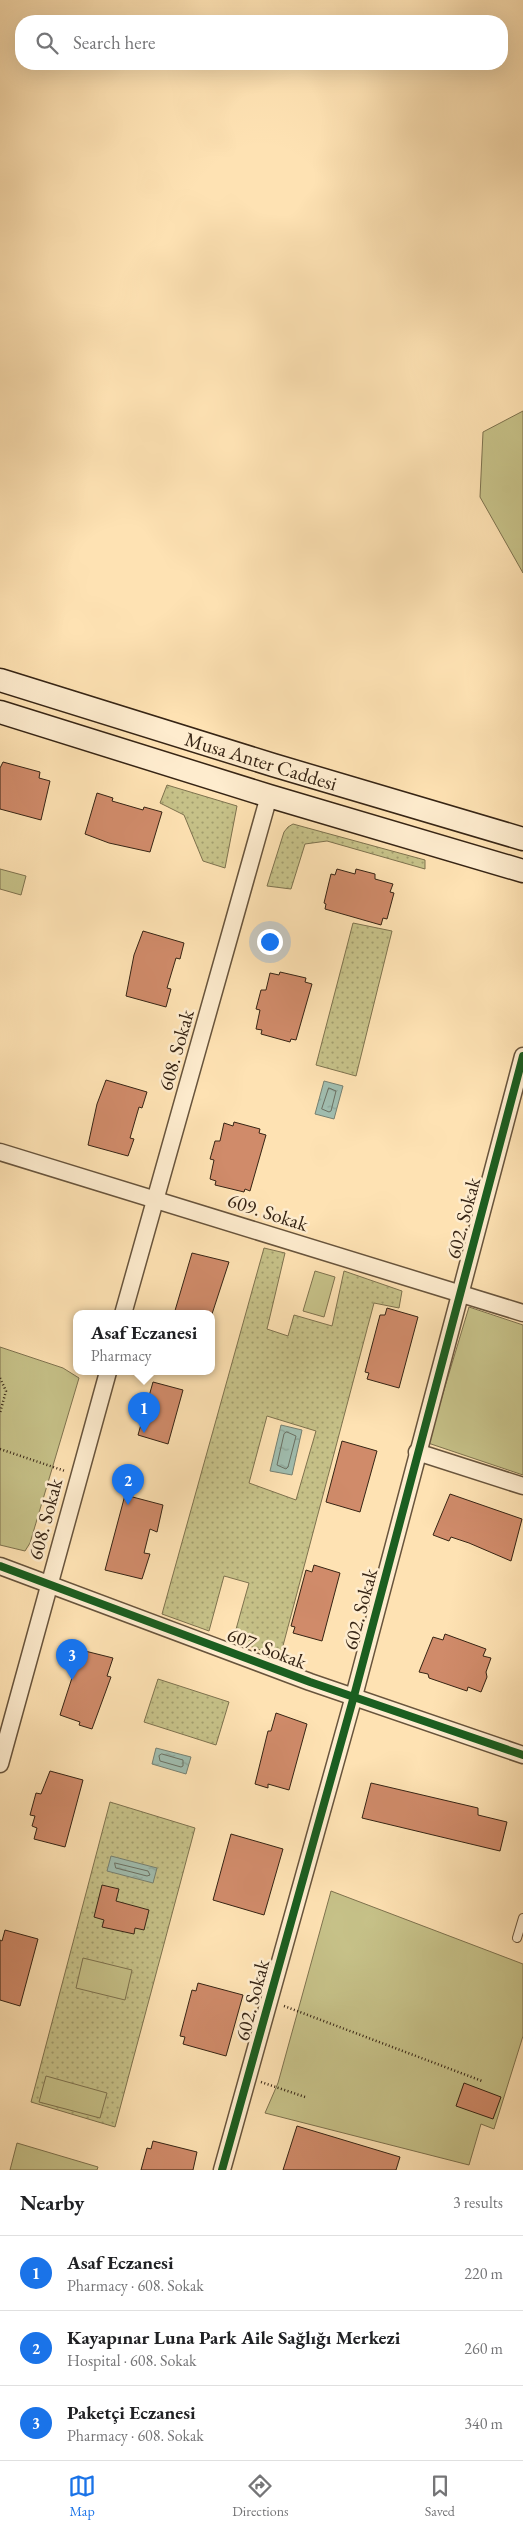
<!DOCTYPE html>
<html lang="en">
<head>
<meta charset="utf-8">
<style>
  body { margin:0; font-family:"EB Garamond",serif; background:#f6f6f6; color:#202124 }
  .you { position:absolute; left:269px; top:941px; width:18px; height:18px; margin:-12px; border:4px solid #fff; border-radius:50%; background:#1a73e8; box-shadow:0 0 0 8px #1a73e833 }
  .badge { display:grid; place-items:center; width:32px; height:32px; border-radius:50%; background:#1a73e8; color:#fff; font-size:16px; font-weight:700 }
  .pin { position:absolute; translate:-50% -41px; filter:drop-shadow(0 1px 2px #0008) }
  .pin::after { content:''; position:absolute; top:26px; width:18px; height:15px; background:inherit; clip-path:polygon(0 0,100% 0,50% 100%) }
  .popup { position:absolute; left:73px; top:1310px; width:142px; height:65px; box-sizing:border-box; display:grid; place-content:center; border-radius:10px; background:#fff; filter:drop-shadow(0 1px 4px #0005); font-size:16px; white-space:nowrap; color:#757577 }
  .popup b { font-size:19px; color:#202124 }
  .popup::after { content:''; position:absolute; left:50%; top:100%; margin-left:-10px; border:10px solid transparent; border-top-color:#fff }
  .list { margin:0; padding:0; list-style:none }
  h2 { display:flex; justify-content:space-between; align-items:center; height:65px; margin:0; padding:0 20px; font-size:21px }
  h2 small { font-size:16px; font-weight:400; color:#757577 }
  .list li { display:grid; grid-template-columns:32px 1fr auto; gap:15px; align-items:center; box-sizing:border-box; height:75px; padding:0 20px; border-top:1px solid #e0e0e0 }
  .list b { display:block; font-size:19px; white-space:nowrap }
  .list p { margin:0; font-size:16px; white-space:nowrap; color:#757577 }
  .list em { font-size:16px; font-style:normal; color:#757577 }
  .icon { flex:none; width:28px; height:28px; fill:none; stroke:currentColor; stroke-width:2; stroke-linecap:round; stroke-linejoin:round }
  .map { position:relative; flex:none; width:523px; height:2170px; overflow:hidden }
  .search { position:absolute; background:#fff; box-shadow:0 5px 20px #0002; left:15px; right:15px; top:15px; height:55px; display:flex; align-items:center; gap:12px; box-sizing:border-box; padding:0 18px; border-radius:20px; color:#757577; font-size:19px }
  .sheet { height:290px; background:#fff }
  nav { display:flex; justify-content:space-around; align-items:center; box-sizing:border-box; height:70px; border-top:1px solid #e0e0e0; background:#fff; font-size:14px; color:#757577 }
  nav a { display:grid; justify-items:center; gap:2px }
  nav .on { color:#1a73e8 }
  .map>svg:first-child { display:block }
  .grass { fill:url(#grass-dots); stroke:#7e724e; fill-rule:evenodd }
  .park { fill:#c6c188; stroke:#7e724e }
  .water { fill:url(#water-ripples); stroke:#768071 }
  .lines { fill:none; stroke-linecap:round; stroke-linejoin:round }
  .shore { stroke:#6b7062; stroke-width:1 }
  .building { fill:#d08b6a; stroke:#362414 }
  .lane-casing { stroke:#68543c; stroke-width:10 }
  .street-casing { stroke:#68543c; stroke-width:19 }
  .secondary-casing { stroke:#362414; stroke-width:25 }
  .path { stroke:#362414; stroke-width:2.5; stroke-dasharray:1 2.5; stroke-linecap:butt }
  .lane { stroke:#feecce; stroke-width:8 }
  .street { stroke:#feecce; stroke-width:16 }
  .secondary { stroke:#feecce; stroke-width:22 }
  .cycleway-casing { stroke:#feecce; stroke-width:11 }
  .cycleway { stroke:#1b5e20; stroke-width:8 }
  .labels { text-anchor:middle; stroke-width:5; stroke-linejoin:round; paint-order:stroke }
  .street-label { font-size:20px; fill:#362414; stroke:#feecce }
</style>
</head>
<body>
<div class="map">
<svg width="523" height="2170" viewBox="0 0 523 2170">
  <defs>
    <pattern id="grass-dots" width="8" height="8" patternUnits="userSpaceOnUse" patternTransform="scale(1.25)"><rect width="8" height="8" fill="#c6c188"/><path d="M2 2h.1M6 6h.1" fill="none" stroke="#a29d6e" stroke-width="1.8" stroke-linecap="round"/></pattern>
    <pattern id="water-ripples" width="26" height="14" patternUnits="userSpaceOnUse" patternTransform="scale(1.25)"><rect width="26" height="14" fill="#a0bdaf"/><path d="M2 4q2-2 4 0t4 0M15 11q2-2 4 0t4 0" fill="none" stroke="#8aa296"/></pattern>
  </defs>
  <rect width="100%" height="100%" fill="#fee2b3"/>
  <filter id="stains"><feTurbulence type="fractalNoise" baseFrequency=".004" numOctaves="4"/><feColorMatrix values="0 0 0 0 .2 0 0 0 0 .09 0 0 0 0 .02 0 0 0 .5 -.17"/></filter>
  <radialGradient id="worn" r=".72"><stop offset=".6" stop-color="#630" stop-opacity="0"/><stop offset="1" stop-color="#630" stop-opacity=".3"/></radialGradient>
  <!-- grass -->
  <g class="grass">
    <polygon points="167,785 237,806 225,868 203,861 184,815 160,803"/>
    <polygon points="293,824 425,860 425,869 327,841 305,844 291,889 267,886 284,832 288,827"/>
    <polygon points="353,923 392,931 356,1076 316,1065"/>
    <path d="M264,1248l21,5 -18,76 21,7 6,-21 38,11 12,-55 58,20 -3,17 -25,-5 -94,354 -47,-17 16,-57 -25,-7 -15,55 -47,-17zM267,1416l49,15 -20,69 -47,-17z"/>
    <polygon points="158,1679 229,1702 216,1745 144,1722"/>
    <polygon points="110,1802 195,1828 115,2127 31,2102"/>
  </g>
  <!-- park -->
  <g class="park">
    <polygon points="523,411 523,573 480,497 483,432"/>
    <polygon points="0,869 26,876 21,895 0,889"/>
    <polygon points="315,1271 335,1277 324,1317 303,1311"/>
    <polygon points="469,1307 523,1325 523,1475 428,1443"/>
    <polygon points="0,1347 63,1368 79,1378 30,1543 25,1551 0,1545"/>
    <polygon points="331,1891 523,1964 523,2036 494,2129 481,2124 469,2165 265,2113 278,2083"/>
    <polygon points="83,1958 132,1970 125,2000 76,1988"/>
    <polygon points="46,2076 107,2093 100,2118 39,2102"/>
    <polygon points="17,2143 98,2167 97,2170 10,2170"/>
  </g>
  <!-- water -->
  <g class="water">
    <polygon points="324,1081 343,1086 334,1119 315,1114"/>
    <polygon points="281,1425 302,1430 292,1475 270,1471"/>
    <polygon points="156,1748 191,1757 186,1774 152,1764"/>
    <polygon points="111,1856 157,1868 153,1883 107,1871"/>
  </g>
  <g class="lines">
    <!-- shore -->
    <g class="shore">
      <polygon points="329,1088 336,1091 331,1111 329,1112 322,1109"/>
      <polygon points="287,1432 296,1436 288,1467 286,1469 277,1465 284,1434"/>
      <polygon points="162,1754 183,1760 183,1766 181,1767 160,1761 159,1756"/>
      <polygon points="115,1863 148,1871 150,1875 147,1876 116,1868"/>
    </g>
  </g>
  <!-- building -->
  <g class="building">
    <polygon points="3,762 40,772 39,778 50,781 41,820 0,809 0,768"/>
    <polygon points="97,793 113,798 112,801 143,810 144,807 162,812 150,852 109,843 85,834"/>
    <polygon points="337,869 355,874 356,869 375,874 375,879 393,884 390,892 394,893 387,919 383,918 381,925 325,909 326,904 324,903 331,874 335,875"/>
    <polygon points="143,931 184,943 180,959 176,958 167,988 171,989 166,1007 126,996 134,955"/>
    <polygon points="280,972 306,978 305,982 312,984 296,1040 291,1039 290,1042 261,1034 262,1030 256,1029 260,1010 256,1009 261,990 266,990 270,973 279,975"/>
    <polygon points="106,1080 147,1092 142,1108 139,1107 130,1138 134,1139 128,1156 88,1145 97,1104"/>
    <polygon points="234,1122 260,1129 259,1133 266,1135 250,1191 245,1189 244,1192 215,1185 216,1181 210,1179 214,1160 210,1159 215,1141 220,1141 224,1123 233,1126"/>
    <polygon points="192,1253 229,1262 212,1314 174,1314"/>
    <polygon points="387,1308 418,1317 399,1388 367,1379 369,1373 365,1372 380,1315 385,1315"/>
    <polygon points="153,1382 183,1390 168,1444 138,1435"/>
    <polygon points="342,1441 377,1451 360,1512 326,1502"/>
    <polygon points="450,1494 522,1519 511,1561 469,1543 451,1537 449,1541 433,1535"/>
    <polygon points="125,1495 163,1505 157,1532 150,1529 144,1553 150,1554 142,1579 105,1570"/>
    <polygon points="314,1565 340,1573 322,1641 293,1633 295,1627 291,1626 306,1570 312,1572"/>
    <polygon points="445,1634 486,1649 483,1656 491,1658 486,1672 487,1677 481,1692 468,1687 467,1691 429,1678 428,1674 419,1672 433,1637 443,1640"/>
    <polygon points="81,1650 113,1658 107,1676 111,1677 92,1729 79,1725 80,1722 60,1715"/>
    <polygon points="276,1713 307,1724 289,1790 268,1784 268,1788 255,1784 268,1731 271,1731"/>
    <polygon points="50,1771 83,1780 65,1847 34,1839 37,1828 32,1826 35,1816 30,1815 36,1793 41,1794"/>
    <polygon points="371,1783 478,1808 478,1815 507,1822 500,1851 362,1818"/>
    <polygon points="231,1834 283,1849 264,1915 213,1900"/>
    <polygon points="102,1885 119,1889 116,1901 149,1910 144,1930 135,1928 134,1934 102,1927 104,1920 94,1917"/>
    <polygon points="5,1930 38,1939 20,2006 0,2000 0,1940 2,1941"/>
    <polygon points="198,1983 243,1995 226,2056 183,2044 185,2037 180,2036 192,1990 196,1991"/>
    <polygon points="464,2083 501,2097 493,2119 456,2106"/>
    <polygon points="297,2126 400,2157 396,2170 283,2170"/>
    <polygon points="153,2141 197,2152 193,2170 141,2170 147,2148 151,2149"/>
  </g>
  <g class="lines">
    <!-- lane casing -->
    <g class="lane-casing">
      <polyline id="lane" points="517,1938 523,1918"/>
    </g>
    <!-- street casing -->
    <g class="street-casing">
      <g id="street">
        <polyline points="0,1152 523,1313"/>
        <polyline points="123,1314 269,796"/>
        <polyline points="417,1452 523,1486"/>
        <polyline points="0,1566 310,1682 523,1755"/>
        <polyline points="0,1764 108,1372"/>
        <polyline points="222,2170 354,1696 523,1056"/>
      </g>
    </g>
    <!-- secondary casing -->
    <g class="secondary-casing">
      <g id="secondary">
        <polyline points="0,680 273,765 523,839"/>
        <polyline points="0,712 269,796 523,871"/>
      </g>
    </g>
    <!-- path -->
    <g class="path">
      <polyline points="0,1378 6,1391 0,1413"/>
      <polyline points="0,1449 65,1471"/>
      <polyline points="284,2006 482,2081"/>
      <polyline points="261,2082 305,2097"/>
    </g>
    <!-- lane -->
    <use href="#lane" class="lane"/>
    <!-- street -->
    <use href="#street" class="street"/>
    <!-- secondary -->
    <use href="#secondary" class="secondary"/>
    <!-- cycleway casing -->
    <g class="cycleway-casing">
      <g id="cycleway">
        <polyline points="0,1566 310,1682 523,1755"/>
        <polyline points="222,2170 354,1696 523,1056"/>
      </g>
    </g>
    <!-- cycleway -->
    <use href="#cycleway" class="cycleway"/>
  </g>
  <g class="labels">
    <!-- street labels -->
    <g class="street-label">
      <text transform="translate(261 761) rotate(17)" y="7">Musa Anter Caddesi</text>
      <text transform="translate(176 1050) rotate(-74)" y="7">608. Sokak</text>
      <text transform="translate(268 1212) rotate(18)" y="7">609. Sokak</text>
      <text transform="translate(463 1218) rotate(-75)" y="7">602. Sokak</text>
      <text transform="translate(45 1519) rotate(-75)" y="7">608. Sokak</text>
      <text transform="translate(360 1609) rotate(-75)" y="7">602. Sokak</text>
      <text transform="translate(267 1648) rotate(21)" y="7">607. Sokak</text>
      <text transform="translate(252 2000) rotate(-75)" y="7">602. Sokak</text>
    </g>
  </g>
  <rect width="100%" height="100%" filter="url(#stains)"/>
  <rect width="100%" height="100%" fill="url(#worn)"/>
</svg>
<div class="you"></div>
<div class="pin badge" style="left:144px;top:1433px">1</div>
<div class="popup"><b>Asaf Eczanesi</b>Pharmacy</div>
<div class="pin badge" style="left:128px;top:1505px">2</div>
<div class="pin badge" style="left:72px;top:1680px">3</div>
<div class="search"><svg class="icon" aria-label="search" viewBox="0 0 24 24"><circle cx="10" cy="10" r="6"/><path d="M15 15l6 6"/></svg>Search here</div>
</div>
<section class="sheet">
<h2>Nearby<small>3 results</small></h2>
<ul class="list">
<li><span class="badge">1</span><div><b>Asaf Eczanesi</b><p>Pharmacy · 608. Sokak</p></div><em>220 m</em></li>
<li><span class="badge">2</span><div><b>Kayapınar Luna Park Aile Sağlığı Merkezi</b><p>Hospital · 608. Sokak</p></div><em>260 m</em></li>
<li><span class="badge">3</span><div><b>Paketçi Eczanesi</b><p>Pharmacy · 608. Sokak</p></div><em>340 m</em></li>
</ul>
</section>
<nav>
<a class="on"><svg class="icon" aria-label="map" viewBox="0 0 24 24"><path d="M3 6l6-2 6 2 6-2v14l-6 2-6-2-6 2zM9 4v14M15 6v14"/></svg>Map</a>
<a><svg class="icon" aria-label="directions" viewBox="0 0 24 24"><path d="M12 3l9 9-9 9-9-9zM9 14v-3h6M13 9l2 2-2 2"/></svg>Directions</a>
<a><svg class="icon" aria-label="saved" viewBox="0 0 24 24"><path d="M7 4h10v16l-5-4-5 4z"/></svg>Saved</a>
</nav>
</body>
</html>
